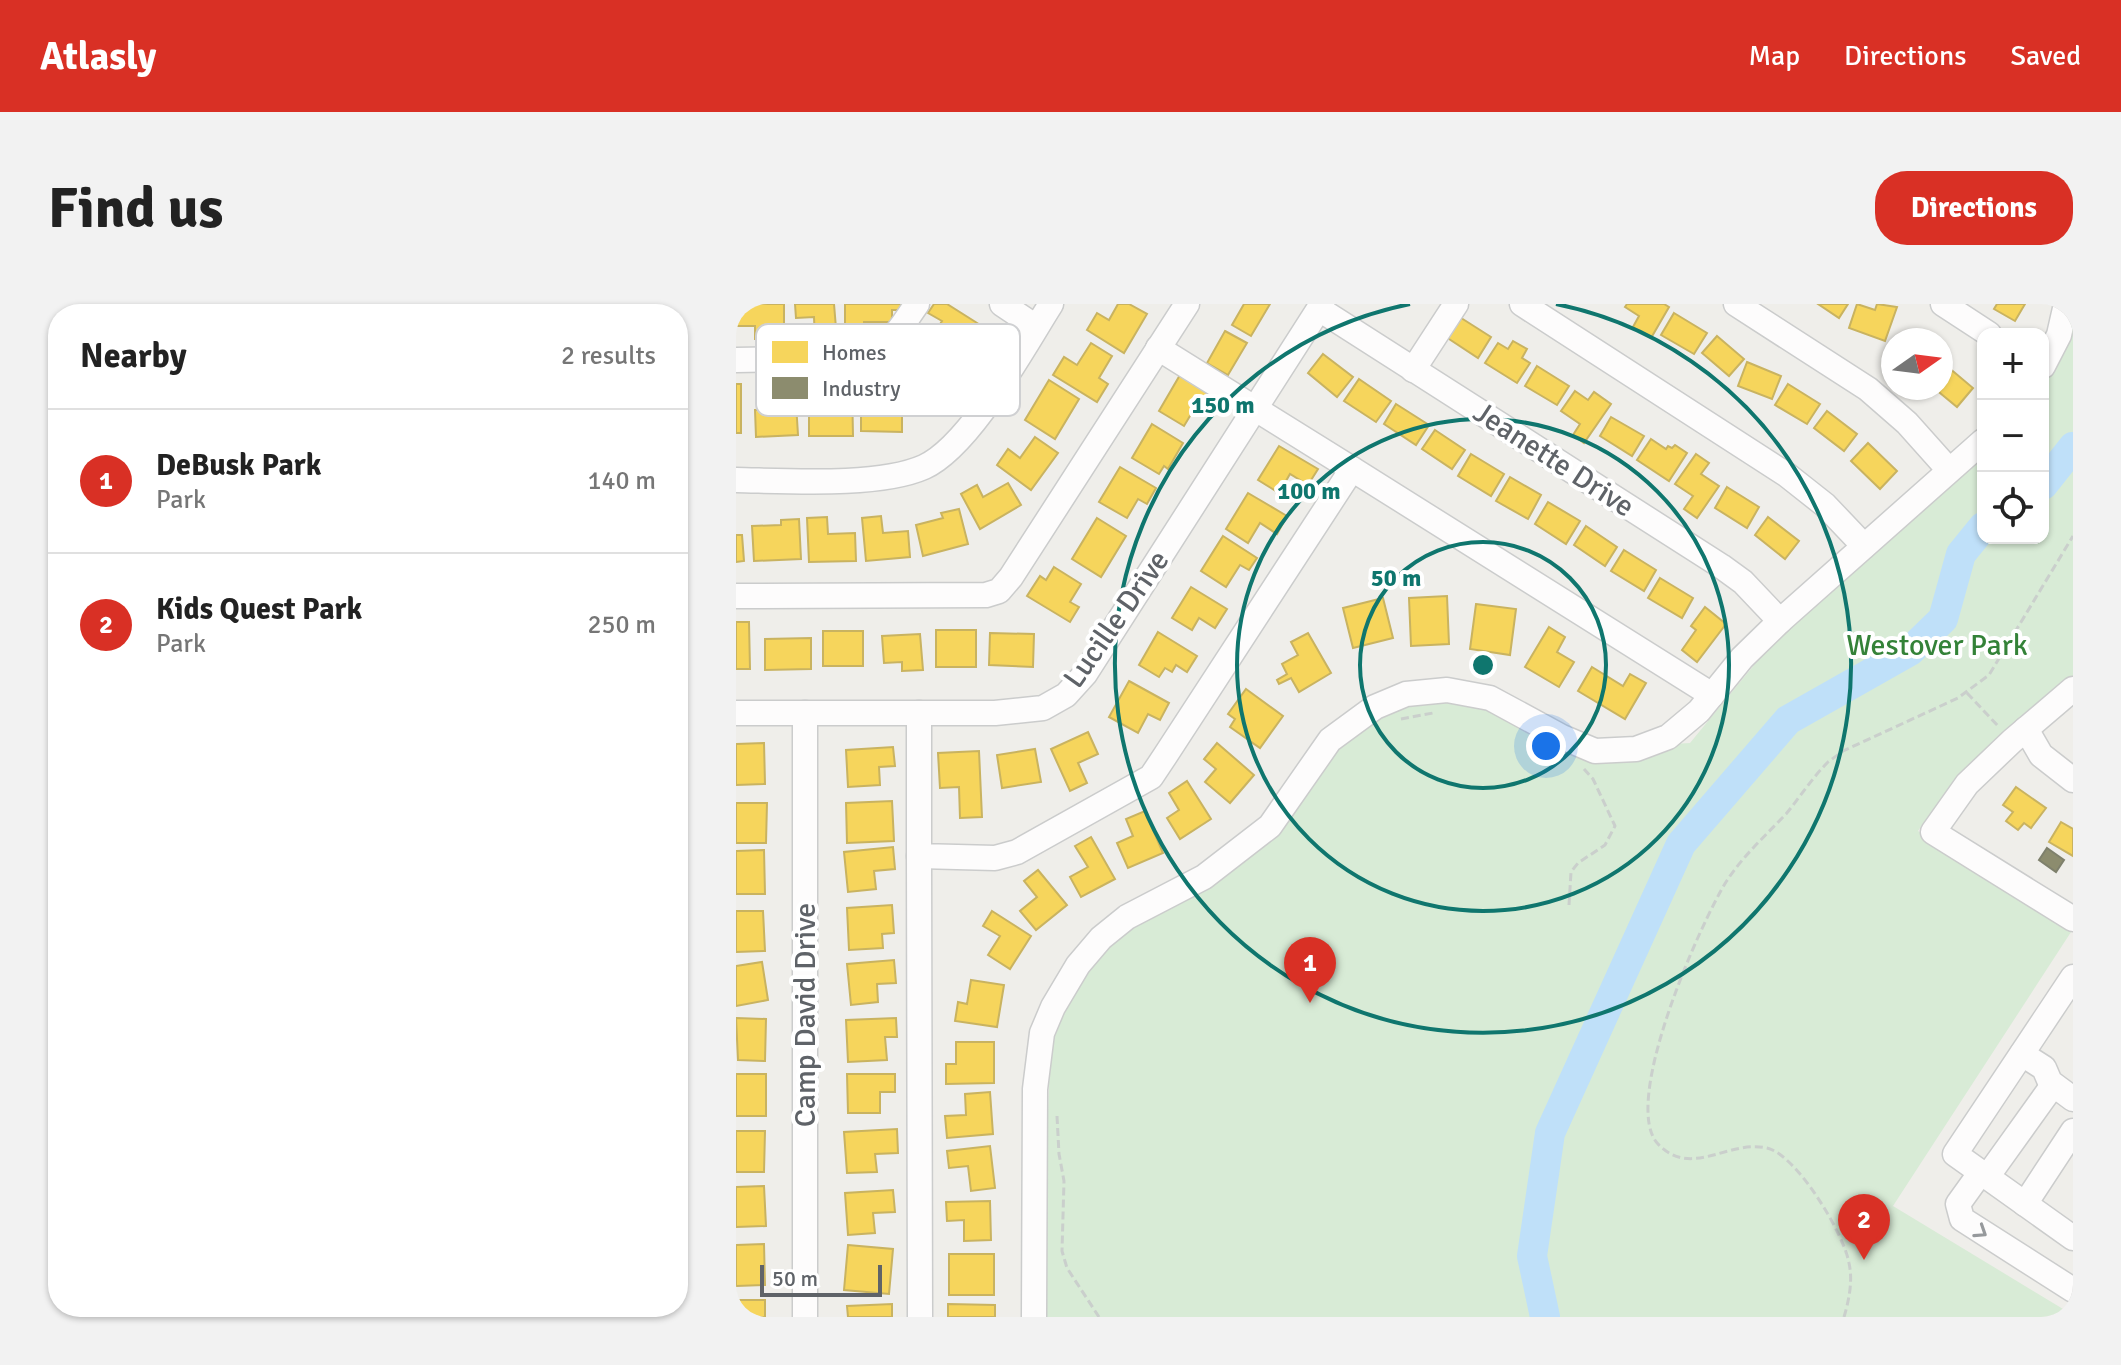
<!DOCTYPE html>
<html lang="en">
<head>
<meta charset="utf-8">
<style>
  body { margin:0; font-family:Signika,sans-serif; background:#f2f2f2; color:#222 }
  .controls { position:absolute; right:24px; top:24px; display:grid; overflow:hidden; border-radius:16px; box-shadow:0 2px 6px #0004 }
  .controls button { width:72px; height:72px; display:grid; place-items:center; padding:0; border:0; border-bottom:2px solid #e0e0e0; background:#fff; color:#222; font:40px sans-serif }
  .compass { position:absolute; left:1145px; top:24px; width:72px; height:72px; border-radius:50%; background:#fff; box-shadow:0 2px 6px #0004; rotate:76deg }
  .scale { position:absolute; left:24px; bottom:20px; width:122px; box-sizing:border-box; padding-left:8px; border:4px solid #5f6368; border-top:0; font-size:22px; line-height:28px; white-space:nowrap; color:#5f6368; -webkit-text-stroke:6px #fff; paint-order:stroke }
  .you { position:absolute; left:810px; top:442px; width:28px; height:28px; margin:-20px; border:6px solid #fff; border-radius:50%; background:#1a73e8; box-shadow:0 0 0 12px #1a73e833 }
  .badge { display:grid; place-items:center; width:52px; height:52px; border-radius:50%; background:#d93025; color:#fff; font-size:26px; font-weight:700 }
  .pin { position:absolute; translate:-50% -66px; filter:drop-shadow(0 2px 4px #0008) }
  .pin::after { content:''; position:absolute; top:42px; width:28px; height:24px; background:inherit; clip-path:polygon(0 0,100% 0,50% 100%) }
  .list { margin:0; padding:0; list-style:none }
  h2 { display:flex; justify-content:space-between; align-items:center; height:104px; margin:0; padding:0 32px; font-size:34px }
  h2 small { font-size:26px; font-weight:400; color:#767676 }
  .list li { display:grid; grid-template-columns:52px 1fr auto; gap:24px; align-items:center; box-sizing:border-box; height:144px; padding:0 32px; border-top:2px solid #e0e0e0 }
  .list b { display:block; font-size:30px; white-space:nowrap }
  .list p { margin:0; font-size:26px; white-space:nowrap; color:#767676 }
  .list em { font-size:26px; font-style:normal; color:#767676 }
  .icon { flex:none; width:44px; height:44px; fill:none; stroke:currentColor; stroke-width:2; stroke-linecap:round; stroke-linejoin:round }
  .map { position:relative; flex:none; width:1337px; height:1013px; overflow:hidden; border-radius:32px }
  header { display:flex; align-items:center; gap:48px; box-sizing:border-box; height:112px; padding:0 40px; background:#d93025; color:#fff }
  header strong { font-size:38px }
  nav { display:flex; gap:44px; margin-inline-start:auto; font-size:28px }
  .intro { display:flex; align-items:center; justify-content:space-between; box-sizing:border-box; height:192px; padding:0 48px }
  h1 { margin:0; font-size:56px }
  .button { padding:20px 36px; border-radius:32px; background:#d93025; color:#fff; font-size:28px; font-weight:700 }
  main { display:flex; gap:48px; padding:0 48px }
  aside { flex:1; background:#fff; border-radius:32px; box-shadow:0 2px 6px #0004 }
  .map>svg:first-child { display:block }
  .green { fill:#d8ebd6 }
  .homes { fill:#f6d55c; stroke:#c9b360; stroke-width:2 }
  .industry { fill:#8c8c6e; stroke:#7e806c; stroke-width:2 }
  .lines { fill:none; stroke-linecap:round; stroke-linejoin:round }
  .river { stroke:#bfe0f9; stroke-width:30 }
  .minor-casing { stroke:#cbcccc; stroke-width:27 }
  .path { stroke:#cacfcc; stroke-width:3; stroke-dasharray:8 4; stroke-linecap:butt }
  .minor { stroke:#fdfcfc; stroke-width:24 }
  .oneway { stroke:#96999c }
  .ring { fill:none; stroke:#0f766e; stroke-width:4 }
  .labels { text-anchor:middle; stroke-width:8; stroke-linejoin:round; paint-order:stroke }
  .street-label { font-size:30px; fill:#5f6368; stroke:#fff }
  .park-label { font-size:30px; fill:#348238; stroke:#fff }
  .key { fill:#fff; stroke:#cfd0d2; stroke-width:2 }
  .key-label { font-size:22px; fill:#5f6368 }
  .centre { fill:#0f766e; stroke:#fff; stroke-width:4 }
  .ring-label { font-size:24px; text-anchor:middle; font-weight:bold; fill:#0f766e; stroke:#fff; stroke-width:8; stroke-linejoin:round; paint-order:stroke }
</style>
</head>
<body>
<header>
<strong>Atlasly</strong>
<nav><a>Map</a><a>Directions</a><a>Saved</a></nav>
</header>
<div class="intro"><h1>Find us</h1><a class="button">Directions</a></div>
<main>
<aside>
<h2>Nearby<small>2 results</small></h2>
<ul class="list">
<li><span class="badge">1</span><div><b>DeBusk Park</b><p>Park</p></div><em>140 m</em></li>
<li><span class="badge">2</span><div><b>Kids Quest Park</b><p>Park</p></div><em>250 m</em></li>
</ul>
</aside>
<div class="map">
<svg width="1337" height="1013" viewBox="0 0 1337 1013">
  <rect width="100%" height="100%" fill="#efeeea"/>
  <!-- green -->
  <path class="green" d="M1337,7v365c-55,49 -113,93 -155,155l155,98 -180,277 180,109v2h-1027l-3,-70 8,-217 50,-76 40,-35 35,-18 185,-177 48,-22 60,-2 100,50 121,-7 83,-101 112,-103 98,-80v79h60v-159l24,-41z"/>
  <!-- homes -->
  <g class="homes">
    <polygon points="1,0 48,0 48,35 19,35 19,22 0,22"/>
    <polygon points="59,0 98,0 101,36 79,38 78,13 60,14"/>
    <polygon points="109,0 166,0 166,6 156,6 156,18 128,18 128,31 109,31"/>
    <polygon points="198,0 211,0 249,24 224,65 194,47 199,39 194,36 206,17 192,9"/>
    <polygon points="382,0 393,0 411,10 388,49 351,26 361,9 373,16"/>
    <polygon points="508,0 534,0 515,32 496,21"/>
    <polygon points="891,0 928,0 933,3 915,34 897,23 903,12 889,3"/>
    <polygon points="1082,0 1112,0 1103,14"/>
    <polygon points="1121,0 1139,6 1141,0 1161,3 1149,37 1113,24"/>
    <polygon points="1261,0 1289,0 1279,17 1258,5"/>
    <polygon points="938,9 971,29 958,50 925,31"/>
    <polygon points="722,12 755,33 742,54 710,33"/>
    <polygon points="489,27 511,39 492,71 471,59"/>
    <polygon points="981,32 1008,55 993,72 966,49"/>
    <polygon points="777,37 791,45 786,54 794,59 781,79 749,59 762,39 772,45"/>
    <polygon points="355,39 376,52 363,74 372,80 361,98 317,71 328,53 341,61"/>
    <polygon points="587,50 617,73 601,93 572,69"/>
    <polygon points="1011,58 1045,72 1036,95 1002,82"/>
    <polygon points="801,62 833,82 821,101 789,82"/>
    <polygon points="1212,63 1237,84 1221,103 1198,84 1205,84 1205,71"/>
    <polygon points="444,71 478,92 468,107 460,102 448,122 423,107"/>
    <polygon points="623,75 655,97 640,118 608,97"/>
    <polygon points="313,76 343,95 319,135 289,116"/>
    <polygon points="125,77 143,77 143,89 166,89 166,128 125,127"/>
    <rect x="0" y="80" width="5" height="49"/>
    <polygon points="1052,80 1084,100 1071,120 1039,101"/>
    <polygon points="102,81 116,81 117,132 73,132 73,94 103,94"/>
    <polygon points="59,83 62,131 20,133 19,106 40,105 39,84"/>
    <polygon points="839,87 852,96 858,88 875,100 848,139 837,131 844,120 825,107"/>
    <polygon points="660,100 693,121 680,141 648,120"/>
    <polygon points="1091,107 1121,130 1108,147 1078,124"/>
    <polygon points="875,113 908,132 896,152 864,132"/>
    <polygon points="416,120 447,139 432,165 428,162 423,170 396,154"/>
    <polygon points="699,126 729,146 716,165 686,145"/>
    <polygon points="299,133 322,149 295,186 261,161 272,145 284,154"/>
    <polygon points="915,135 930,145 932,142 936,144 939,141 951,149 933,177 901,156"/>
    <polygon points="1132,139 1161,167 1144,185 1115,157"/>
    <polygon points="543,142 582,165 572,181 554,170 543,189 522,176"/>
    <polygon points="735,150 768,170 755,192 722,172"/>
    <polygon points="960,150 973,159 965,170 983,182 961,214 948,205 957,192 939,180"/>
    <polygon points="384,163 420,184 411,200 402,195 391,214 363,198"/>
    <polygon points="774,173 805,191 792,215 760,197"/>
    <polygon points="272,179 285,201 244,225 225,190 241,181 247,193"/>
    <polygon points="991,183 1023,203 1011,224 979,204"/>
    <polygon points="512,189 551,212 541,230 524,219 512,239 490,225"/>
    <polygon points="812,198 844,217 830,240 799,220"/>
    <polygon points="223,205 232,240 187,252 180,221 207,214 205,209"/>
    <polygon points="145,212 147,229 172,227 174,253 130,257 126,214"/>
    <polygon points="91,213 92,230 119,229 120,257 73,258 71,214"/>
    <polygon points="1032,213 1063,237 1049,255 1019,231"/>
    <polygon points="361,214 390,232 365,273 336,255"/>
    <polygon points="63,215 65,255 18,257 16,222 45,221 45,216"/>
    <polygon points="850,222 881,243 869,262 838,241"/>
    <polygon points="0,231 6,231 8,257 0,258"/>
    <polygon points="487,232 521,254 513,266 504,261 490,283 465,267"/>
    <polygon points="888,246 920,266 908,287 875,267"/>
    <polygon points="318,263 345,280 334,298 343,303 334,318 291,292 304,272 310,276"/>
    <polygon points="924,274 957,294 946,314 912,294"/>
    <polygon points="455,283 491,305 479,324 463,314 456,326 436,314"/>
    <polygon points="711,292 713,340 675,342 673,294"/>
    <polygon points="647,294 657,334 617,344 607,304"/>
    <polygon points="740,300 780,305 774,351 734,345"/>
    <polygon points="969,303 990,320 961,358 946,346 960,326 955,322"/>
    <polygon points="0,318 13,318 14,365 0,365"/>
    <polygon points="813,323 829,333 821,348 838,358 823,383 789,363"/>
    <rect x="200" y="326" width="40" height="37"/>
    <rect x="87" y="327" width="40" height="35"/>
    <polygon points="422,328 461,352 451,368 440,361 436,368 429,364 423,373 403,361"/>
    <polygon points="254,329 298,330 297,363 253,361"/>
    <polygon points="572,329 595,369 563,388 555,374 543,380 541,376 551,370 546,360 562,351 555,338"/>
    <polygon points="184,330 187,366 166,367 166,358 148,359 146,332"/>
    <polygon points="75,334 75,365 29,366 29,335"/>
    <polygon points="856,363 887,382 894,370 910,379 889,415 842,387"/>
    <polygon points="393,377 433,399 424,416 412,410 402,429 373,413"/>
    <polygon points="510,385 547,412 524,444 494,423 499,415 492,410"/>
    <polygon points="352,428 362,450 342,459 351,479 334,487 315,445"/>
    <polygon points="28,439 29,480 0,481 0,440"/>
    <polygon points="481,439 518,471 494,499 469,478 480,465 468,455"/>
    <polygon points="157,443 159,462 143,463 144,481 112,483 110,446"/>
    <polygon points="299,445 305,478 266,484 261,451"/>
    <polygon points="243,447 246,513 224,514 223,483 204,484 202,449"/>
    <polygon points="451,477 475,515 444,535 431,514 443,506 433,489"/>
    <polygon points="1280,483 1310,504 1295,524 1288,519 1282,526 1270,517 1277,508 1267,501"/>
    <polygon points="156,497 158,537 111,539 110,499"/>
    <polygon points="0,499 31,499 30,539 0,539"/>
    <polygon points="409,507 427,549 392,564 381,539 397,532 390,515"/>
    <polygon points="1325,518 1337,525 1337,552 1313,538"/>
    <polygon points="355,533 379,575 345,593 334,573 352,563 339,542"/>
    <polygon points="157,543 159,565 138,567 140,585 112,588 108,548"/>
    <polygon points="28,546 29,590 0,590 0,547"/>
    <polygon points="302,566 331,601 300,626 284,607 301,593 288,577"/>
    <polygon points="156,601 158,629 146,630 147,644 113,646 111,604"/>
    <polygon points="0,607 27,607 29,647 0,648"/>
    <polygon points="256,607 295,632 274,665 252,651 264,632 247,622"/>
    <polygon points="158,656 160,679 141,680 142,698 115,701 111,660"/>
    <polygon points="26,658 32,696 0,702 0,662"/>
    <polygon points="235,676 268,681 261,723 219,717 222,698 231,700"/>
    <polygon points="0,714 30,715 29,757 2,756"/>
    <polygon points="160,714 161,733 149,733 151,756 112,758 110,716"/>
    <polygon points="220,738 258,738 258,779 210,780 210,760 220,760"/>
    <rect x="0" y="770" width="30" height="42"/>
    <polygon points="111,770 159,770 159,788 144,788 144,809 112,809"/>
    <polygon points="254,788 257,830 211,834 209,812 230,811 229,790"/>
    <polygon points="161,825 162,849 139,850 141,868 111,869 108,828"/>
    <polygon points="0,827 29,827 28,868 0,868"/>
    <polygon points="254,842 259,884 235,887 232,862 213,864 211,847"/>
    <polygon points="28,882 30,922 0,923 0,883"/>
    <polygon points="157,886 159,908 137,909 139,929 112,931 109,889"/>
    <polygon points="254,897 255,936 228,937 228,916 211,917 210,898"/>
    <polygon points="28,940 29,981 0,982 0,941"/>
    <polygon points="112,941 157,945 153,990 108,986"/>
    <rect x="213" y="950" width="45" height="41"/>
    <rect x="0" y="996" width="29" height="17"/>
    <polygon points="156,1000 156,1013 112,1013 111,1002"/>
    <polygon points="212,1000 259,1001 259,1013 212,1013"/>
  </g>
  <!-- industry -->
  <polygon class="industry" points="1311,544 1328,556 1320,568 1303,556"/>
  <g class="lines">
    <!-- river -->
    <g class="river">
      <polyline points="1307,181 1337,143"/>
      <polyline points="809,1013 796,952 814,829 945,540 1052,416 1174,347 1207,315 1225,250 1247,223"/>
    </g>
    <!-- minor casing -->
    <g class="minor-casing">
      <g id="minor">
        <polyline points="266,0 300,23"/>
        <polyline points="786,0 1051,171 1089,201 1128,242"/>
        <polyline points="1000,0 1132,85 1171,119 1213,166"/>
        <polyline points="1207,0 1253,30"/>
        <polyline points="583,5 985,262 1007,278 1044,317"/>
        <path d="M0,56l121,-2c32,-6 42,-29 60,-54"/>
        <polyline points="1307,62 1323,31 1330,0"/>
        <polyline points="677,66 720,0"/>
        <polyline points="616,165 976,391"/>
        <path d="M0,176c51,1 143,7 188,-13 46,-21 99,-119 127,-163"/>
        <polyline points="0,292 250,291 263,287 275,273 451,0"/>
        <polyline points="1337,385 1276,437 1231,480 1197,528 1337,615"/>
        <polyline points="0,409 259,409 307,404 330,391 349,370 586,0"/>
        <polyline points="183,409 183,552 259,554 281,548 415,473 429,452 616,165 422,44"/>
        <polyline points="1290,425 1305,451 1337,476"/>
        <polyline points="183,552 184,1013"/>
        <polyline points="1337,673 1219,850 1337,934"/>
        <polyline points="1286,750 1308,764 1314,778 1337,795"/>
        <polyline points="1245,868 1222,900 1226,915 1337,986"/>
        <polyline points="1251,873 1317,781"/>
        <polyline points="1289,900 1337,827"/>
        <polyline points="69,1013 69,409"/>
        <polyline points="298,1013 299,785 306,729 317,703 342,661 365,634 391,613 468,573 534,522 594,436 639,403 670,390 711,386 754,394 826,433 859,447 900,445 932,433 963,407 1006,354 1044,317 1247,137"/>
      </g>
    </g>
    <!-- path -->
    <g class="path">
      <polyline points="1231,389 1262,422"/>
      <polyline points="665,415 697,409"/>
      <polyline points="833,601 835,568 842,559 869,541 879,522 857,475 848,465"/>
      <polyline points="321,812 323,850 328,877 326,947 331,964 363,1013"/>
      <path d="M1108,1013c5,-17 9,-36 5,-54 -5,-29 -52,-108 -82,-115 -38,-9 -76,31 -109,-4 -38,-40 42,-220 68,-262 16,-25 39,-46 60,-68 14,-17 26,-36 42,-52l15,-11 115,-53 31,-23 84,-139"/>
    </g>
    <!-- minor -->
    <use href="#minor" class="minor"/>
  </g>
  <!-- one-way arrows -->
  <defs><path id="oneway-chevron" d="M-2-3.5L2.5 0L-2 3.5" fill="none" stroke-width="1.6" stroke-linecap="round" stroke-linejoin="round" transform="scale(2)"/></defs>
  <use class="oneway" href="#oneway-chevron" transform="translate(1245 928) rotate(33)"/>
  <!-- distance rings -->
  <g class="ring">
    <circle cx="747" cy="361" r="123"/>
    <circle cx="747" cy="361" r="246"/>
    <path d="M820 0A368 368 0 1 1 674 0"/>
  </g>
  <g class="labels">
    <!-- street labels -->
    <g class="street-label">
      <text transform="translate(818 155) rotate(33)" y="10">Jeanette Drive</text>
      <text transform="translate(380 315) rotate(-55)" y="10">Lucille Drive</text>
      <text transform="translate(69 711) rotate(-90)" y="10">Camp David Drive</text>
    </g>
    <!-- park labels -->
    <g class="park-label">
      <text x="1201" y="351">Westover Park</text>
    </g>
  </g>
  <!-- legend -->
  <rect x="20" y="20" width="264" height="92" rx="12" class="key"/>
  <rect x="36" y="37" width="36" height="22" fill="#f6d55c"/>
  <rect x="36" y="73" width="36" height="22" fill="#8c8c6e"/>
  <g class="key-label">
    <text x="86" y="56">Homes</text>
    <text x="86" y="92">Industry</text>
  </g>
  <circle cx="747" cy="361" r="12" class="centre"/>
  <g class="ring-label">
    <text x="487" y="109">150 m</text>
    <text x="573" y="195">100 m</text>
    <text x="660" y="282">50 m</text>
  </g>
</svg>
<div class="controls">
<button>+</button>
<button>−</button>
<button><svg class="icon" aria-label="locate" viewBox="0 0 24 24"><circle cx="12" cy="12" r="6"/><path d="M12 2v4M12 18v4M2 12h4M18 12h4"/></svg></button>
</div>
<svg class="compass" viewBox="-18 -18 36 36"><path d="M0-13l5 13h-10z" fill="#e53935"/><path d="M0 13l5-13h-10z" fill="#767676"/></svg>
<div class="scale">50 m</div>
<div class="you"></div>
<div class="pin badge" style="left:574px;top:699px">1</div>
<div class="pin badge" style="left:1128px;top:956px">2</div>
</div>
</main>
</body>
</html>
